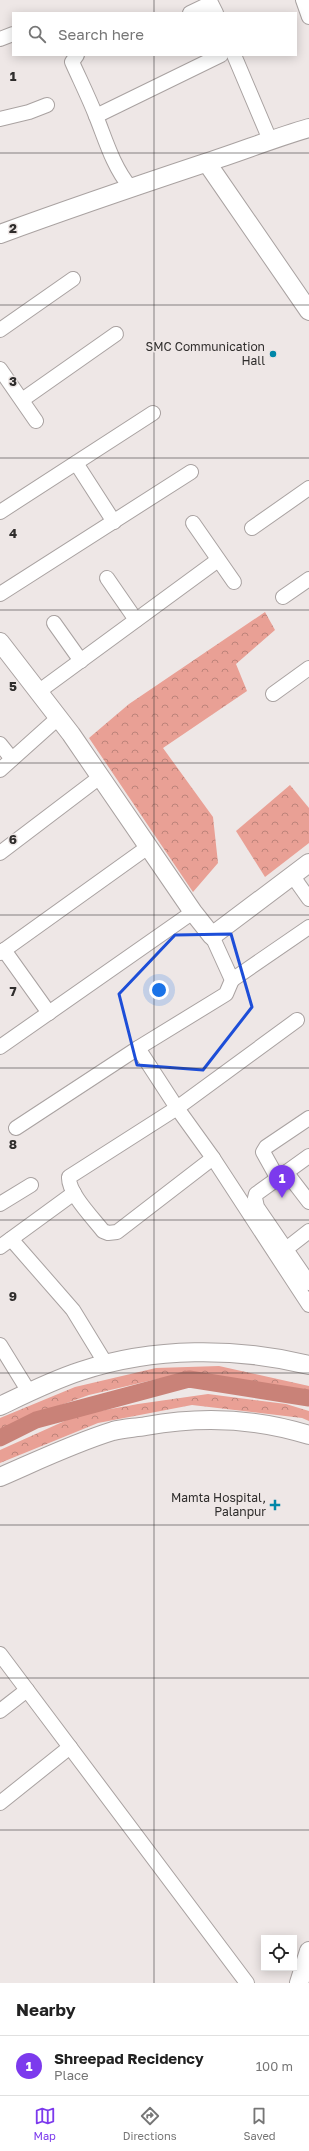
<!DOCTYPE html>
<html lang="en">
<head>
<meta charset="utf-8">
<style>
  body { margin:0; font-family:"Golos Text",sans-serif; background:#f6f6f6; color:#222 }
  .controls { position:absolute; right:12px; bottom:12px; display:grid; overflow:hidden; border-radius:0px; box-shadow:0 2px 10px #0003 }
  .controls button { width:36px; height:36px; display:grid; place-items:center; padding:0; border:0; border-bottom:1px solid #e0e0e0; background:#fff; color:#222; font:20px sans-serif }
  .you { position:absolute; left:159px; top:990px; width:14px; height:14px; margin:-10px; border:3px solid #fff; border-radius:50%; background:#1a73e8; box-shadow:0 0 0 6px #1a73e833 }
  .badge { display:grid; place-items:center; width:26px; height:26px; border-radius:50%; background:#7c3aed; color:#fff; font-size:13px; font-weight:700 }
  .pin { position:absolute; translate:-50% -33px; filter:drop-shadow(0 1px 2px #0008) }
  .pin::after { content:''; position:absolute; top:21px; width:14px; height:12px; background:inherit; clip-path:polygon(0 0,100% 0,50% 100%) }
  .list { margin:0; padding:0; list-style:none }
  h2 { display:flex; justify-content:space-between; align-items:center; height:52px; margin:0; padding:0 16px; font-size:17px }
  h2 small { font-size:13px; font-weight:400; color:#767676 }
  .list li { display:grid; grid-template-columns:26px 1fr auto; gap:12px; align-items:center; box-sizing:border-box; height:60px; padding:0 16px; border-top:1px solid #e0e0e0 }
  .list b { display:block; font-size:15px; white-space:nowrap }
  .list p { margin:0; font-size:13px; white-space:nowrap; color:#767676 }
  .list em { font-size:13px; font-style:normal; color:#767676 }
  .icon { flex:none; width:22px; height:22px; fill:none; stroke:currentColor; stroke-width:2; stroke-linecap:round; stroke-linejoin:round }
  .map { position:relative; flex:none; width:309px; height:1983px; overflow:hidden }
  .search { position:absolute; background:#fff; box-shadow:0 2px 10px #0003; left:12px; right:12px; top:12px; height:44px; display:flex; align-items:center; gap:10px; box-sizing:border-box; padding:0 14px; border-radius:0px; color:#767676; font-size:15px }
  .sheet { height:112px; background:#fff }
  nav { display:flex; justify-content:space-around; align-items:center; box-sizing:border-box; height:56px; border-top:1px solid #e0e0e0; background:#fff; font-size:11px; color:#767676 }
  nav a { display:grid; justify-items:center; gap:2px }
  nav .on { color:#7c3aed }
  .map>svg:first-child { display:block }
  .forest { fill:url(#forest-crowns) }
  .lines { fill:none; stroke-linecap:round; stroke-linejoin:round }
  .canal { stroke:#c98278; stroke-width:17 }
  .minor-casing { stroke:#a9a2a1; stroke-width:16 }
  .tertiary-casing { stroke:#a9a2a1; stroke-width:20 }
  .minor { stroke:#fff; stroke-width:14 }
  .tertiary { stroke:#fff; stroke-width:18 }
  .marked { fill:none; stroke:#1d4ed8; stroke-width:3; stroke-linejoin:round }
  .grid { fill:none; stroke:#2f2d2c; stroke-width:1; stroke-opacity:0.55 }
  .poi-dot { fill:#0087a8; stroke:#eee7e6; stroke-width:1.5 }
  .labels { text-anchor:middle; stroke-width:3; stroke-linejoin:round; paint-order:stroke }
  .poi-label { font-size:12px; fill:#2f2d2c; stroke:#eee7e6; text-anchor:end }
  .grid-label { font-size:13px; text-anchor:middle; font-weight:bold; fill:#2f2d2c; stroke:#eee7e6; stroke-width:3; stroke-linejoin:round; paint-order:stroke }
</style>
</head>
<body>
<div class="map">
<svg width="309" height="1983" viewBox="0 0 309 1983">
  <defs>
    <pattern id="forest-crowns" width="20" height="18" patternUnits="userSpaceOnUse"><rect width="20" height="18" fill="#e9a095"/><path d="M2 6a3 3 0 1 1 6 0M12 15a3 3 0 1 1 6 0" fill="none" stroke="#bd837a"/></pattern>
  </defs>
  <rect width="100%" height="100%" fill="#eee7e6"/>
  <!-- forest -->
  <g class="forest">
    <polygon points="265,612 275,630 236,664 247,691 163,748 213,817 218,863 193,892 89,738 129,704"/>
    <polygon points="290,785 309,808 309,843 265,877 236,831"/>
    <polygon points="219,1366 309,1386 309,1393 197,1375 157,1379 89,1395 33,1415 0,1431 0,1418 75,1387 156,1368"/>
    <polygon points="208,1394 286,1404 309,1411 309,1421 302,1418 192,1405 98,1423 0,1463 0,1450 78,1415 138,1404"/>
  </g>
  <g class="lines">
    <!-- canal -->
    <polyline class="canal" points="0,1438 36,1420 189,1379 309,1398"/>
    <!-- minor casing -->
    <g class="minor-casing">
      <g id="minor">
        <polyline points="303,0 309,17"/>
        <polyline points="190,13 211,3 216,13"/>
        <polyline points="0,39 13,34"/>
        <path d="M77,55l-5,7c8,18 17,36 24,54 10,25 17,50 34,71"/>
        <polyline points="234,55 270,140"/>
        <polyline points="96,116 221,55"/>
        <polyline points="0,119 29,112 47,105"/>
        <polyline points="0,330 73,279"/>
        <polyline points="0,369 36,421"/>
        <polyline points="22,400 116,334"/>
        <polyline points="76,463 114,522"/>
        <polyline points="0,512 153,413"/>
        <polyline points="193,523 234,582"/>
        <polyline points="252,528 309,488"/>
        <polyline points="107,578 136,620"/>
        <polyline points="0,594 191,472"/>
        <polyline points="283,597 309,579"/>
        <polyline points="54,623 81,661"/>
        <polyline points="38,692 218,560"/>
        <polyline points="273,694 309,668"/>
        <polyline points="0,744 12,759"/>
        <polyline points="0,770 58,718"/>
        <polyline points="0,853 100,777"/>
        <polyline points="292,875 309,899"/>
        <polyline points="4,950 49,1013"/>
        <polyline points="0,953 148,847"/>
        <polyline points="232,980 309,927"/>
        <polyline points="0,1047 193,912"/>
        <polyline points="138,1048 177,1108 213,1158 309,1305"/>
        <polyline points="16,1128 138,1048 226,994 232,980 212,936"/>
        <polyline points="309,1156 256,1194 255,1198 257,1207 309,1283"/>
        <path d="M213,1158l-96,74 -9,1 -5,-2c-10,-13 -35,-38 -34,-54l108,-69 120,-88"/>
        <polyline points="286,1172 309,1202"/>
        <polyline points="278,1179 263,1152 266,1147 309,1118"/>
        <polyline points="0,1204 31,1185"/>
        <polyline points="11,1239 73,1310 106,1364"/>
        <polyline points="0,1247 74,1193"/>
        <polyline points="286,1249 309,1231"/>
        <polyline points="0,1345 29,1392"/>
        <polyline points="0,1654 247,1983"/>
        <polyline points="0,1711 27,1690"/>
        <polyline points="0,1803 70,1747"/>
      </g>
    </g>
    <!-- tertiary casing -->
    <g class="tertiary-casing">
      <g id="tertiary">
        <polyline points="207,163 309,311"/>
        <path d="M0,234c68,-25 136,-48 205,-71 35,-11 69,-25 104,-35"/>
        <polyline points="0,642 71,734 193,912 212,936 309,863"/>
        <path d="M0,1406c27,-13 53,-26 81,-35 72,-24 155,-24 228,-6"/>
        <path d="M0,1477c37,-16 74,-34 113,-46 11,-3 22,-3 33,-5 55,-10 109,-8 163,9"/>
        <polyline points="299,1983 309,1951"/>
      </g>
    </g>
    <!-- minor -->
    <use href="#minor" class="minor"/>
    <!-- tertiary -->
    <use href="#tertiary" class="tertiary"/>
  </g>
  <!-- marked area -->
  <path class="marked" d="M231,934l21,73 -49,63 -66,-5 -18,-71 56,-59z"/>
  <!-- grid -->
  <path class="grid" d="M154,0v13M154,55v1928M0,153h309M0,305h309M0,458h309M0,610h309M0,763h309M0,915h309M0,1068h309M0,1220h309M0,1373h309M0,1525h309M0,1678h309M0,1830h309"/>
  <!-- markers -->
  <g class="poi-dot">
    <circle cx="273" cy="354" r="4"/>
    <path d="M273 1499h4v4h4v4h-4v4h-4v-4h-4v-4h4z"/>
  </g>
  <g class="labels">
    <!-- poi labels -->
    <g class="poi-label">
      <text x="265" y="351">SMC Communication<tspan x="265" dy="14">Hall</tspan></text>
      <text x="266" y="1502">Mamta Hospital,<tspan x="266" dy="14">Palanpur</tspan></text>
    </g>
  </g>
  <g class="grid-label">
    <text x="13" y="81">1</text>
    <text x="13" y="233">2</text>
    <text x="13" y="386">3</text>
    <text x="13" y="538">4</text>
    <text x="13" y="691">5</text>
    <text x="13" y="844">6</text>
    <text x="13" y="996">7</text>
    <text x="13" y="1149">8</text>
    <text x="13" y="1301">9</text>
  </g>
</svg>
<div class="controls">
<button><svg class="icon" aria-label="locate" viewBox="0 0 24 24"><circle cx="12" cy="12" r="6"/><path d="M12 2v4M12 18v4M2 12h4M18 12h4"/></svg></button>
</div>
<div class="you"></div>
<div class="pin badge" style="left:282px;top:1198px">1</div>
<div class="search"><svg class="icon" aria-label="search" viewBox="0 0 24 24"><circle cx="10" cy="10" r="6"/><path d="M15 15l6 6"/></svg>Search here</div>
</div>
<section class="sheet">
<h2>Nearby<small></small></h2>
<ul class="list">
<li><span class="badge">1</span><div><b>Shreepad Recidency</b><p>Place</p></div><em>100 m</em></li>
</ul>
</section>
<nav>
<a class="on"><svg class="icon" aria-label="map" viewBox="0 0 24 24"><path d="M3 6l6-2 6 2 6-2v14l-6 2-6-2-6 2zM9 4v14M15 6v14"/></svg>Map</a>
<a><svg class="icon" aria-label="directions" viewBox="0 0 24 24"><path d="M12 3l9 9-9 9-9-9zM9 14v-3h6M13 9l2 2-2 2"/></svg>Directions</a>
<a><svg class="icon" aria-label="saved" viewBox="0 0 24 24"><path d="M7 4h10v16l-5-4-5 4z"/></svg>Saved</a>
</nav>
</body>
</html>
